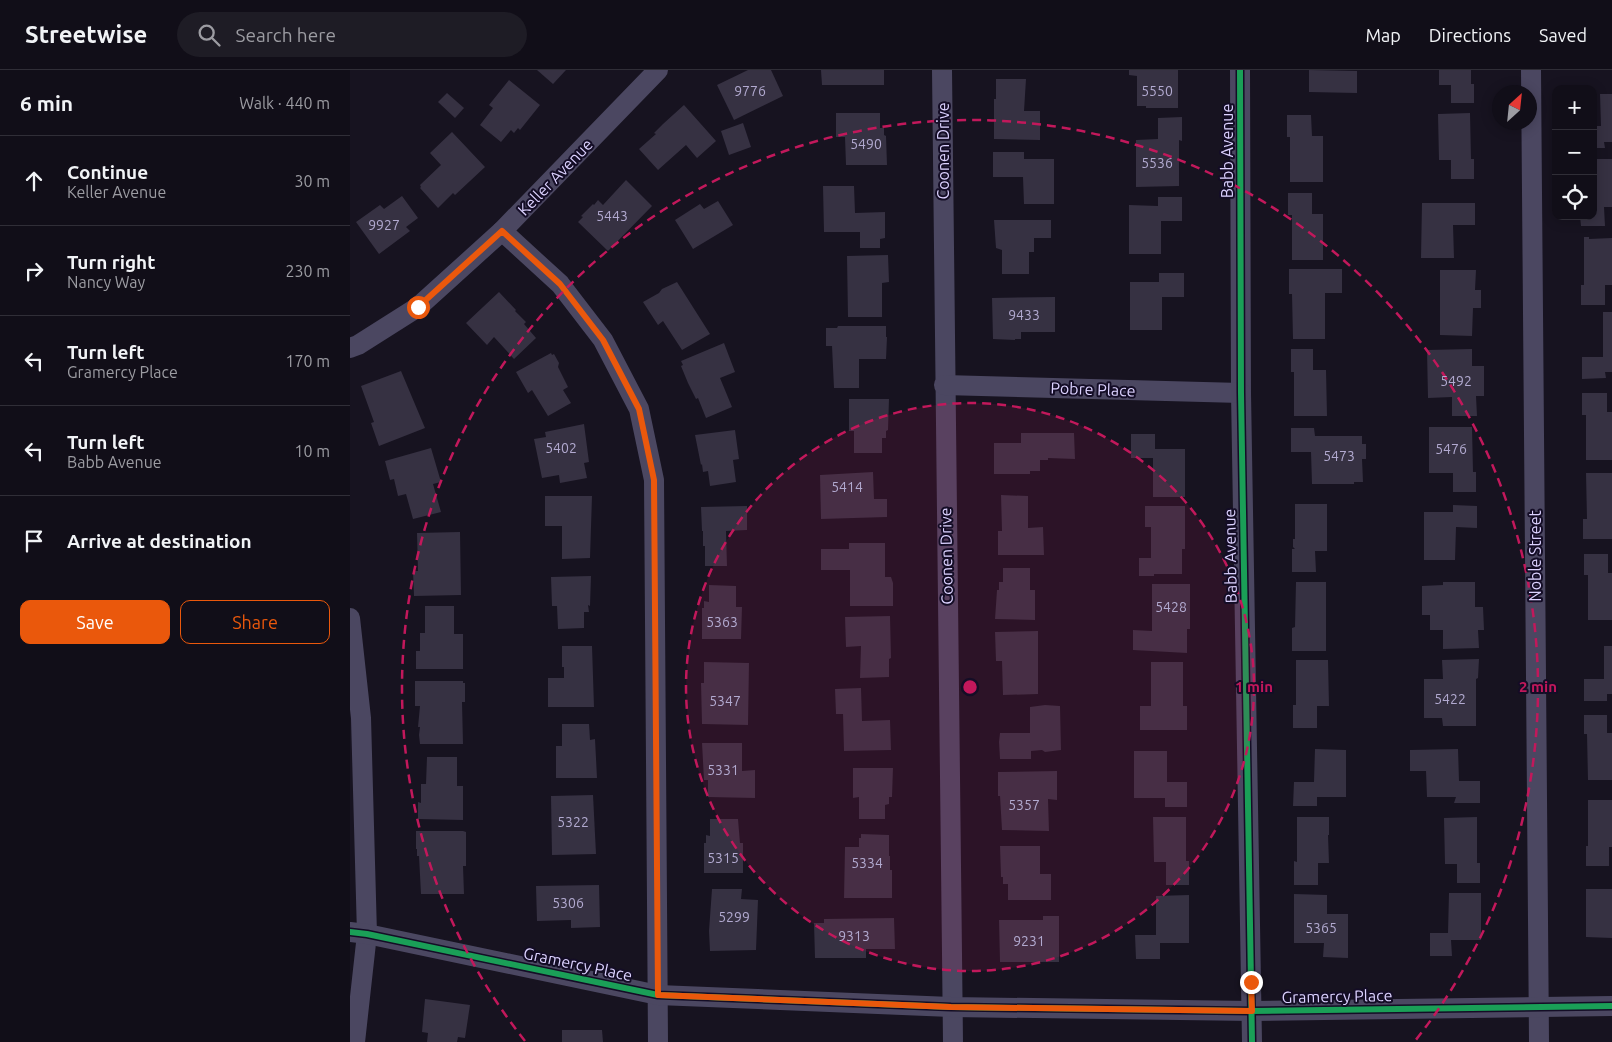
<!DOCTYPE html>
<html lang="en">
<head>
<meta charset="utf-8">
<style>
  body { margin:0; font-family:Ubuntu,sans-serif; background:#1e1c25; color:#f1f3f6 }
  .controls { position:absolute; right:15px; top:15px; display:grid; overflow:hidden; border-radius:10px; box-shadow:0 2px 12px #0003 }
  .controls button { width:45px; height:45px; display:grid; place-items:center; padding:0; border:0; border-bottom:1px solid #302e37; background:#110e18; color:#f1f3f6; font:25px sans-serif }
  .compass { position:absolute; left:1142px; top:15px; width:45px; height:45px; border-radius:50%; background:#110e18; box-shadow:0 2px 12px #0003; rotate:27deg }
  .stop { position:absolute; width:15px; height:15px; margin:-11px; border:4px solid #ea580c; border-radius:50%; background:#fff }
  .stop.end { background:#ea580c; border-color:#fff; box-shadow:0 1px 5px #0008 }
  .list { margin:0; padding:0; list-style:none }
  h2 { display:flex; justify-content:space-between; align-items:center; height:65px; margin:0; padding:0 20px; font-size:21px }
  h2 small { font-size:16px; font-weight:400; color:#9c9ca2 }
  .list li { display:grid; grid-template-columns:32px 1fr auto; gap:15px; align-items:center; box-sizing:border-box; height:90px; padding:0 20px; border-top:1px solid #302e37 }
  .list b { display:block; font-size:19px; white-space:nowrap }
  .list p { margin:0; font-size:16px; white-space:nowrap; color:#9c9ca2 }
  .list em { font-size:16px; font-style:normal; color:#9c9ca2 }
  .actions { display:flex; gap:10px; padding:15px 20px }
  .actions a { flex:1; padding:11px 0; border:1px solid #ea580c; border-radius:10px; text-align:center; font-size:18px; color:#ea580c }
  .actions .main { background:#ea580c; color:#fff }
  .icon { flex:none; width:28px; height:28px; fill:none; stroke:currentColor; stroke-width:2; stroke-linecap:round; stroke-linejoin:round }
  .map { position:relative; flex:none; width:1262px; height:972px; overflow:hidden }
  header { display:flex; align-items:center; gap:30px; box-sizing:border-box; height:70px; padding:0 25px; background:#110e18; border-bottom:1px solid #302e37 }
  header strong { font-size:24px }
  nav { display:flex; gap:28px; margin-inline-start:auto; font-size:18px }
  .search { width:350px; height:45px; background:#1e1c25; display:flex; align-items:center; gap:12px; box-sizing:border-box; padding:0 18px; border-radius:28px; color:#9c9ca2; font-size:19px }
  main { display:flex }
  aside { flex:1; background:#110e18 }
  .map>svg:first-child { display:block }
  .building { fill:#363142 }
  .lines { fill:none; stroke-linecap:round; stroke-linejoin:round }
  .street { stroke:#4b4761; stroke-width:20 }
  .cycleway-casing { stroke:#140d26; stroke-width:9 }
  .cycleway { stroke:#1a9f57; stroke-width:6 }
  .route { stroke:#ea580c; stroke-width:6 }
  .ring { fill:none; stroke:#c2185b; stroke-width:2.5; stroke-dasharray:9 6 }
  .labels { text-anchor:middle; stroke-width:4; stroke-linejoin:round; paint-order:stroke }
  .number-label { font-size:14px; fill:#b2aad0 }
  .street-label { font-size:16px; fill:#dcd2ff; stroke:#140d26 }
  .centre { fill:#c2185b; stroke:#140d26; stroke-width:2.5 }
  .ring-label { font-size:15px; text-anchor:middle; font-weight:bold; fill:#c2185b; stroke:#140d26; stroke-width:4; stroke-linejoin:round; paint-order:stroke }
</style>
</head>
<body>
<header>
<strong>Streetwise</strong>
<div class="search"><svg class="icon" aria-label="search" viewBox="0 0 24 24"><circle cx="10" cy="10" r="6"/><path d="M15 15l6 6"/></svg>Search here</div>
<nav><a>Map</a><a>Directions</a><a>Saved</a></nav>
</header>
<main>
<aside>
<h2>6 min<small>Walk · 440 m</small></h2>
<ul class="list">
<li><svg class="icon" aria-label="ahead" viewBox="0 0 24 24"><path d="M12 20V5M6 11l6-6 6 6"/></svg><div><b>Continue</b><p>Keller Avenue</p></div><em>30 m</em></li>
<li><svg class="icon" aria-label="right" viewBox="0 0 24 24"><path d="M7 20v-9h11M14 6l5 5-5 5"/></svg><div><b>Turn right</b><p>Nancy Way</p></div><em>230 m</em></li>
<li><svg class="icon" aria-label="left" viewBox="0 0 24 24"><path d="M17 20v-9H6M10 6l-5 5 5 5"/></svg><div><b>Turn left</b><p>Gramercy Place</p></div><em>170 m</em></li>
<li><svg class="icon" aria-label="left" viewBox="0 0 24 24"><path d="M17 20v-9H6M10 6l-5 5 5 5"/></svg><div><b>Turn left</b><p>Babb Avenue</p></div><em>10 m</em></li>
<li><svg class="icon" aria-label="arrive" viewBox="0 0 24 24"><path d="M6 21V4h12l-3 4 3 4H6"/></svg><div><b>Arrive at destination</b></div></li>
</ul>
<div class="actions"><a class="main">Save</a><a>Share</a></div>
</aside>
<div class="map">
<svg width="1262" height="972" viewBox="0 0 1262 972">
  <rect width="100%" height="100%" fill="#171320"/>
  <!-- building -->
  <g class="building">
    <polygon points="187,0 216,0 203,14"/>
    <polygon points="398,0 421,0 433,26 384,50 367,15"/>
    <polygon points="471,0 534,0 534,15 472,15"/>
    <polygon points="779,0 828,0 828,38 796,38 796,36 787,36 787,6 779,5"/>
    <polygon points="959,0 1007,1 1007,23 959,22"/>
    <polygon points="1089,0 1121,0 1121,14 1124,14 1124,33 1101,33 1101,15 1089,15"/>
    <polygon points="646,9 676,9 674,41 690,41 690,70 644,69 644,29 646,29"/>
    <polygon points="159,10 190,35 170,60 168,58 164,63 161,60 151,72 130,55 143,38 139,35"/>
    <polygon points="97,23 114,38 105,48 88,32"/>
    <polygon points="1250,24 1262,24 1262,72 1254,72 1255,78 1243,78 1243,56 1251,56"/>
    <polygon points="334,35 366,71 347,88 336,75 308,100 289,79 306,64 304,63 313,54"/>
    <polygon points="486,43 530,43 530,58 534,58 534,65 536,66 537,95 496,95 495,67 486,67"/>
    <polygon points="1120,43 1121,89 1124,89 1124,109 1101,109 1101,90 1089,90 1088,44"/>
    <polygon points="937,45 961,45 962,66 973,66 973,112 940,112 940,67 937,67"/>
    <polygon points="832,47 832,71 829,70 829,116 786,117 786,70 808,69 808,48"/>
    <polygon points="393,53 401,77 379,85 371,61"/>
    <polygon points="102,62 135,97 105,125 103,123 88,138 70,118 71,117 70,115 91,95 80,83"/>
    <polygon points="643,82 674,82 674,89 704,89 704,134 674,134 673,107 643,107"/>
    <polygon points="1243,89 1262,89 1262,137 1254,137 1255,156 1231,156 1230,146 1243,146"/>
    <polygon points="276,110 302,136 258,181 228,152 233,147 231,146 243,134 244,135 248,130 253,135"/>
    <polygon points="473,116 504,116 505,143 535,142 535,168 530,169 530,178 510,178 510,162 474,162"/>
    <polygon points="938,123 962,123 962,144 973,144 973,190 942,190 942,145 938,145"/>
    <polygon points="52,126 68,148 56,157 60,161 29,184 6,152 30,135 34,139"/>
    <polygon points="808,127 832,127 832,151 811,151 811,184 779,184 779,135 808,136"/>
    <polygon points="368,131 383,155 343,179 325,150 350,134 354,139"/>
    <polygon points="1072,133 1125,133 1125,155 1103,155 1104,188 1071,188"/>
    <polygon points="644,150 701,150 701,168 684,168 684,182 679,182 679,204 652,204 652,180 646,178"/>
    <polygon points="1234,167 1239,167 1239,169 1262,168 1262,215 1255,215 1255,235 1231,235 1231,215 1234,215"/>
    <polygon points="538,185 539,212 532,213 532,247 498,247 497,186"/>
    <polygon points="939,199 992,199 992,223 975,223 975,269 943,269 942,224 939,224"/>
    <polygon points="1090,200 1126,200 1125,220 1131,220 1131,238 1123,238 1122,266 1090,265"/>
    <polygon points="809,203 834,203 834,227 812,227 812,260 780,260 780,212 809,212"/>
    <polygon points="327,212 360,264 332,280 313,251 308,255 293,232 309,223 312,219"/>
    <polygon points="149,222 166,240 165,241 176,252 174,254 186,268 164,289 144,267 137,275 116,253"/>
    <polygon points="705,227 705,262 671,262 671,269 665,269 665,270 643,269 642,228"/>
    <polygon points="1253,242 1262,242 1262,302 1255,302 1256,308 1232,309 1232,287 1253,287"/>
    <polygon points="488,256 536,256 536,267 537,267 536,289 509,289 509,318 484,318 482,276 476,276 476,258 487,258"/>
    <polygon points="374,273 385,302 370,308 382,337 356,348 348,328 346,329 338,313 331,296 333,295 331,291"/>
    <polygon points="941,279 963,279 963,300 976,300 977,346 944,346 944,302 941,302"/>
    <polygon points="1122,279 1122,296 1134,296 1134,326 1126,326 1127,346 1102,346 1102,327 1078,328 1077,280"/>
    <polygon points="201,283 202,285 204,284 209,293 208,297 218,317 213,320 221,333 198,346 182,320 178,323 166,302"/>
    <polygon points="51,301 75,358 29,376 21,353 24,352 11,316"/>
    <polygon points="1232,323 1257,323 1257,342 1262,342 1262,390 1236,390 1236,345 1232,345"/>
    <polygon points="499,329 539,329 538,360 536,361 536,368 532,368 532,383 504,383 504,361 499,361"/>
    <polygon points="234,354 239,392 234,393 237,408 210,413 209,405 192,408 184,369 196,367 195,362"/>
    <polygon points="1079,357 1122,357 1123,402 1126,402 1126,422 1103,422 1103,403 1079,403"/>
    <polygon points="941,358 964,358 965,366 1012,366 1012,374 1016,374 1016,389 1012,389 1013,412 1004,412 1004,414 962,414 961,382 941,382"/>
    <polygon points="385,360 389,389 383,390 386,412 360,416 358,401 353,402 352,394 351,395 345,365"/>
    <polygon points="671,363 724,363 725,389 698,388 698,390 690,390 690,401 680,401 680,404 644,404 644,373 671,373"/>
    <polygon points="781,364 805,364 805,379 835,379 835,427 803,427 803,388 781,388"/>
    <polygon points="81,378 91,412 83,414 91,442 63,449 56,424 48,426 44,409 40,410 35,391"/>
    <polygon points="523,402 524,429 537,429 537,447 471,449 470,405"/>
    <polygon points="1236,403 1262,403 1262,469 1233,469 1233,449 1237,449"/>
    <polygon points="651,425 678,426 678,458 693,457 694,485 648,485 648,461 652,461"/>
    <polygon points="195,426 242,426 240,488 212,489 212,456 195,456"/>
    <polygon points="945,434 977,434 977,481 965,481 966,502 942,502 942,479 945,479 943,477 943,469 945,469"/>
    <polygon points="1103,435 1127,436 1127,458 1106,457 1105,490 1074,490 1074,442 1103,442"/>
    <polygon points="397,436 397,460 376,461 377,496 355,496 355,476 353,476 353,461 352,461 351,437"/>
    <polygon points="795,436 835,436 835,479 832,479 832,504 804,504 804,506 789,506 789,488 801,488 801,457 795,457"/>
    <polygon points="110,462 111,525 64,526 63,501 68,501 67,463"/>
    <polygon points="499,473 535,473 535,507 541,507 543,513 543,536 500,536 500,500 471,500 471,479 499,479"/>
    <polygon points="1234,484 1258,484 1258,503 1262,503 1262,550 1238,550 1238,505 1234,505"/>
    <polygon points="653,498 680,498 680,520 685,520 685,550 645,549 647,520 649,520 649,512 653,512"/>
    <polygon points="241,506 240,536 238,535 239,542 234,542 234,558 208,559 207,536 202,536 201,507"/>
    <polygon points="946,512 976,512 976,581 942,581 942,558 945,557"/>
    <polygon points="1093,512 1125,512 1125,537 1133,537 1134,560 1128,560 1129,578 1093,579 1093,560 1080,560 1080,545 1072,545 1072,516 1093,515"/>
    <polygon points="802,514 840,514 840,559 837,559 837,583 783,580 783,560 802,561"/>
    <polygon points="359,515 386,516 386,537 392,537 391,569 352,569 352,538 354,538 354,531 359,532"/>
    <polygon points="75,536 104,536 104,564 113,564 113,599 66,599 66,581 70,581 70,563 75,563"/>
    <polygon points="540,546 541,588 539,589 539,607 510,608 511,576 496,577 495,547"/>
    <polygon points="688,561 688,624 653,625 652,591 646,591 645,562"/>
    <polygon points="212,576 242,576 244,637 198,637 198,608 214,608 214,597 212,597"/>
    <polygon points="1254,576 1262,576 1262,624 1257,624 1257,631 1234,631 1234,609 1254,609"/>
    <polygon points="1129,589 1128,608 1126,609 1126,656 1093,656 1092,648 1074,648 1074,609 1093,609 1092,590"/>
    <polygon points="946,590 978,590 979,636 967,636 967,658 943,658 943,635 946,635"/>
    <polygon points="354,592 399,593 398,655 352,654 351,613 354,613"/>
    <polygon points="801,592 833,592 833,636 837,636 837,660 790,660 790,636 801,636"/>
    <polygon points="65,611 113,611 113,613 115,613 115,632 112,632 113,674 70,674 69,665 70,657 68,657 70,636 65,636"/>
    <polygon points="511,618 512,651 540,650 541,680 494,681 493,644 486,644 485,619"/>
    <polygon points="695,635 710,636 711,680 695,682 692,680 681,681 681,689 650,689 649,672 650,663 680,663 680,637"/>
    <polygon points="1234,645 1257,645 1257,663 1262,663 1262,710 1238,710 1237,664 1234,664"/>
    <polygon points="212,654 239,654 240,670 245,669 247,708 206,708 206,676 212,676"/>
    <polygon points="352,673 392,673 392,701 405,700 405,728 358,727 358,710 354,710"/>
    <polygon points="965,679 996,680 996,727 967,727 967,736 943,736 944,712 964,712"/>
    <polygon points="1108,679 1109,711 1130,711 1130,733 1104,733 1106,727 1077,727 1076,701 1060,701 1060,680"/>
    <polygon points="784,681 817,681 817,712 837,712 837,737 815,737 815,728 784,728"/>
    <polygon points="77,687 107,687 107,716 113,716 113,750 68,749 68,732 71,733 71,714 76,714"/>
    <polygon points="503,698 543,698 542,727 539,727 539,734 535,735 535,749 509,749 509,727 503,728"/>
    <polygon points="707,701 707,730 698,729 699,761 652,760 650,726 648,726 648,702"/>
    <polygon points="243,725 246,784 202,785 201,726"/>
    <polygon points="1238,730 1262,730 1262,777 1259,777 1259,796 1236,796 1236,776 1238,776"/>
    <polygon points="803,747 836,747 836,791 839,791 839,815 816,815 816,792 804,792"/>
    <polygon points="947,747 979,747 979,765 978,765 979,793 968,793 968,815 944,815 944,791 947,792"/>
    <polygon points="1127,747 1127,793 1130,793 1130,813 1107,813 1107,794 1095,794 1094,748"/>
    <polygon points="360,749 388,749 390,773 393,773 393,803 354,803 354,773 356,773 356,765 360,766"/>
    <polygon points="66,761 113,761 116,762 116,796 113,796 114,824 71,824 69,786 67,786 67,779 66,779"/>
    <polygon points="511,764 539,765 539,786 540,786 540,800 542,800 542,828 494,828 495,777 509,777 509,768 511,768"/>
    <polygon points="650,776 690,776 690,804 701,804 701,830 658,830 658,814 653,814 653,807 651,807"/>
    <polygon points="249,815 250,857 221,858 221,850 187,851 186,816"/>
    <polygon points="362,819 392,819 391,829 408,830 406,880 360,881 359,861"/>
    <polygon points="1236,819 1262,819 1262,868 1236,867"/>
    <polygon points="1099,823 1131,823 1131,870 1101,870 1102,886 1080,886 1080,863 1098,863"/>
    <polygon points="944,824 977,825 977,844 998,844 998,888 973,887 974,873 944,873"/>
    <polygon points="839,825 839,873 810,873 810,889 786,889 785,865 806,865 806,826"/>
    <polygon points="693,846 709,846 709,892 650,892 649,850 693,850"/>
    <polygon points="544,848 545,879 516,879 516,888 465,888 464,853 474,853 474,849"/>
    <polygon points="75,929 120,935 115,968 108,967 107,972 77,972 78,963 72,962"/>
    <polygon points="212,960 252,960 253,972 212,972"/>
  </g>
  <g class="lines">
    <!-- street -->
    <g class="street">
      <polyline points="592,0 603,972"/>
      <polyline points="890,0 891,323 902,972"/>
      <polyline points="1181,0 1189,972"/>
      <polyline points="152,161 210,214 253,270 289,339 304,410 308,972"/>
      <polyline points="0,278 8,275 68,237 152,161 308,0"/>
      <polyline points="594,315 891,323"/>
      <polyline points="0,548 11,648 17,864 5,972"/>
      <polyline points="0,862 17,864 308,925 601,937 902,941 1262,936"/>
    </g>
    <!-- cycleway casing -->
    <g class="cycleway-casing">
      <g id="cycleway">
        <polyline points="890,0 891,323 902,972"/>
        <polyline points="0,862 17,864 308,925 601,937 902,941 1262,936"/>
      </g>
    </g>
    <!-- cycleway -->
    <use href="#cycleway" class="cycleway"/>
  </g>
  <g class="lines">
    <!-- route -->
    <polyline class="route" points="68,237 152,161 210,214 253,270 289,339 304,410 308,925 601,937 902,941 901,912"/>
  </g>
  <!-- distance rings -->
  <circle cx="620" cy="617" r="284" fill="#c2185b" fill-opacity=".12"/>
  <g class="ring">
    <circle cx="620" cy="617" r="284"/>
    <path d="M175 971A568 568 0 1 1 1065 971"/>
  </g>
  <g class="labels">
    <!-- number labels -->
    <g class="number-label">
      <text x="400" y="26">9776</text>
      <text x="807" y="26">5550</text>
      <text x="516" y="79">5490</text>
      <text x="807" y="98">5536</text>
      <text x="262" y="151">5443</text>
      <text x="34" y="160">9927</text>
      <text x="674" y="250">9433</text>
      <text x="1106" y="316">5492</text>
      <text x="211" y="383">5402</text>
      <text x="1101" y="384">5476</text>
      <text x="989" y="391">5473</text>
      <text x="497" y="422">5414</text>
      <text x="821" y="542">5428</text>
      <text x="372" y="557">5363</text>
      <text x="1100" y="634">5422</text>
      <text x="375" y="636">5347</text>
      <text x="373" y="705">5331</text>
      <text x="674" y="740">5357</text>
      <text x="223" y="757">5322</text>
      <text x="373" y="793">5315</text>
      <text x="517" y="798">5334</text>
      <text x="218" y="838">5306</text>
      <text x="384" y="852">5299</text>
      <text x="971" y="863">5365</text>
      <text x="504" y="871">9313</text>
      <text x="679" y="876">9231</text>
    </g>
    <!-- street labels -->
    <g class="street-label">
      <text transform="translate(593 81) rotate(-90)" y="6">Coonen Drive</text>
      <text transform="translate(877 81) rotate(-90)" y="6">Babb Avenue</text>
      <text transform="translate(205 107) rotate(-46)" y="6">Keller Avenue</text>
      <text transform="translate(743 319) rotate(2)" y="6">Pobre Place</text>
      <text transform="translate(596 486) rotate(-91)" y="6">Coonen Drive</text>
      <text transform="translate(880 486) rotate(-91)" y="6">Babb Avenue</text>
      <text transform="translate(1185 486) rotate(-90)" y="6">Noble Street</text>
      <text transform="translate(228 894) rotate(12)" y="6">Gramercy Place</text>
      <text transform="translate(987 926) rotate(-1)" y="6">Gramercy Place</text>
    </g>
  </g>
  <circle cx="620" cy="617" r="8" class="centre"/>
  <g class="ring-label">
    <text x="904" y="622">1 min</text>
    <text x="1188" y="622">2 min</text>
  </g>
</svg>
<div class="controls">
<button>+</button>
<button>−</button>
<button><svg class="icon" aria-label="locate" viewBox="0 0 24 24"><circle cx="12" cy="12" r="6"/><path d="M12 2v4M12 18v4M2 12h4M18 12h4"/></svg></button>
</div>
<svg class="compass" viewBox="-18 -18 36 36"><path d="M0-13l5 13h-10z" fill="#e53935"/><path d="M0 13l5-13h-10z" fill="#9c9ca2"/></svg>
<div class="stop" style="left:68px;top:237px"></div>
<div class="stop end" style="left:901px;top:912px"></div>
</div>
</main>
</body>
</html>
